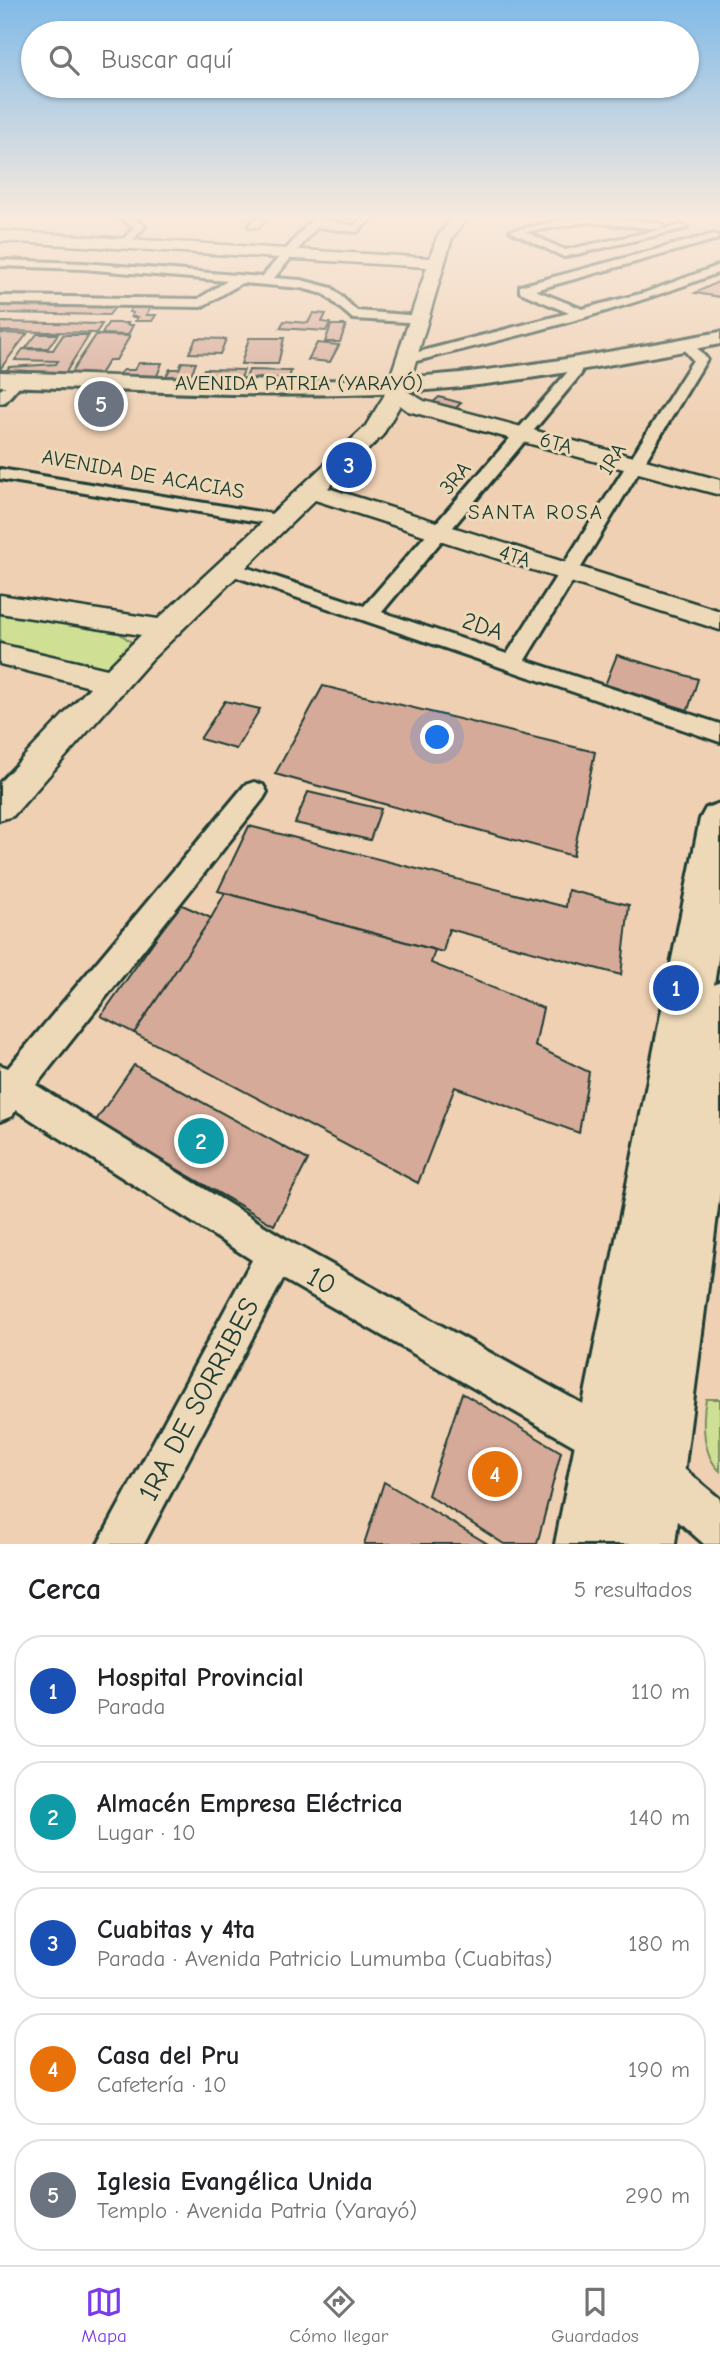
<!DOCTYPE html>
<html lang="es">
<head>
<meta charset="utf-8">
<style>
  body { margin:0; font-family:"Comic Neue",sans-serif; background:#f2f2f2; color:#202124 }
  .you { position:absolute; left:438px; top:738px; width:24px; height:24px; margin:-18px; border:5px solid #fff; border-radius:50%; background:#1a73e8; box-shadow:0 0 0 10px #1a73e833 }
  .badge { display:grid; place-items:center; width:46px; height:46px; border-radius:50%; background:#7c3aed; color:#fff; font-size:23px; font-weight:700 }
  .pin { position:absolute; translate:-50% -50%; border:4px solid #fff; box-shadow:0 2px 7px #0006 }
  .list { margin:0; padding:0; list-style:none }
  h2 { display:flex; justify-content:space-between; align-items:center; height:91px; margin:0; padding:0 28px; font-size:30px }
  h2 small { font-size:23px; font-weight:400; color:#757577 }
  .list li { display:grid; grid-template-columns:46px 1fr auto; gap:21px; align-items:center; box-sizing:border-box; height:112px; margin:0 14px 14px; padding:0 14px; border:2px solid #e0e0e0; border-radius:28px }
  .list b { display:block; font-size:26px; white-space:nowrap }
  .list p { margin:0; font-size:23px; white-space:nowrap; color:#757577 }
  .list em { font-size:23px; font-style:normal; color:#757577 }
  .icon { flex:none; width:38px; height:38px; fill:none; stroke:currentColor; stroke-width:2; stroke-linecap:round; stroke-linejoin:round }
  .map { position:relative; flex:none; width:720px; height:1544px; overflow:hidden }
  .search { position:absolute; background:#fff; box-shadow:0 2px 5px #0004; left:21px; right:21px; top:21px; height:77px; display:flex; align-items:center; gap:18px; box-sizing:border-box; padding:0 24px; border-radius:38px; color:#757577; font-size:26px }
  .sheet { height:721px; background:#fff }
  nav { display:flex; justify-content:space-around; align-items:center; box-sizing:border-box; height:98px; border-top:2px solid #e0e0e0; background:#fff; font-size:19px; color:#757577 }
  nav a { display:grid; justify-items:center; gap:4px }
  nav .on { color:#7c3aed }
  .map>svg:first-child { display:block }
  .green { fill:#cfe094; stroke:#778e64; stroke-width:2 }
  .building { fill:#d6aa99; stroke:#1f3d34; stroke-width:2 }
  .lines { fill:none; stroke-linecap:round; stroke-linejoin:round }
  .street-casing { stroke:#1f3d34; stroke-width:6 }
  .secondary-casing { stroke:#1f3d34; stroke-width:5 }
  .primary-casing { stroke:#1f3d34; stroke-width:6 }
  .street { fill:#edd9b7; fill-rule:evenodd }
  .secondary { fill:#edd9b7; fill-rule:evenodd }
  .primary { fill:#edd9b7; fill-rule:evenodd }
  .labels { text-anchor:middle; stroke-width:6; stroke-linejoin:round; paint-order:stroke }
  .far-street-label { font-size:21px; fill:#1f3d34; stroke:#edd9b7 }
  .far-neighbourhood-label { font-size:21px; letter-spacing:2px; fill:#1f3d34; stroke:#edd9b7 }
  .street-label { font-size:24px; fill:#1f3d34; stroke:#edd9b7 }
  .near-street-label { font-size:28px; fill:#1f3d34; stroke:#edd9b7 }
</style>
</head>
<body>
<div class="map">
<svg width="720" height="1544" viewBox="0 0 720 1544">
  <rect width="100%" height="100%" fill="#efd0b3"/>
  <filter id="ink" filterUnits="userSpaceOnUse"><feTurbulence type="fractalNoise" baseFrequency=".0143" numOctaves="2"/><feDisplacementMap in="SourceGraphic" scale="14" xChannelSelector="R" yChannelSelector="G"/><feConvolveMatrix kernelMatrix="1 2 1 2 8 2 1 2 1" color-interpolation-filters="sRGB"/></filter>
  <g filter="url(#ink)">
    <!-- green -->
    <g class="green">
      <polygon points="0,610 119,633 130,641 131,646 109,667 100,668 0,648"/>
      <path d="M706,1399h14v72c-18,-16 -18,-51 -14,-72z"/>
    </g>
    <!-- building -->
    <g class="building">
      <polygon points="720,281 720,297 695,293"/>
      <polygon points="0,305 115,307 109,315 0,313"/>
      <polygon points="132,307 150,308 146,315 156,315 152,321 135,321 138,317 131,317 133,313 129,312"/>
      <polygon points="313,313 326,314 322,322 330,323 326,331 280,328 284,321 308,323"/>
      <polygon points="0,322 102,324 96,333 0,331"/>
      <polygon points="108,323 128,323 127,325 133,325 128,335 102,334"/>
      <polygon points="331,325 346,325 340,342 325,342"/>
      <polygon points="0,333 27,334 0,369"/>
      <polygon points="37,334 58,334 48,348 26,348"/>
      <polygon points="63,335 89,335 64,375 4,374 9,367 56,364 58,361 15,360 23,349 53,350"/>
      <polygon points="96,335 130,336 116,360 109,360 100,374 70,374"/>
      <polygon points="196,338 226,339 220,354 189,353"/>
      <polygon points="249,338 284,338 278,364 241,364"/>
      <polygon points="317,343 339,345 330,362 308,360"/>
      <polygon points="182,362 196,363 190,377 166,376 170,369 179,369"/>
      <polygon points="139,363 162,363 157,376 117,375 124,370 134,370"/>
      <polygon points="204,369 244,370 241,378 201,377"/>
      <polygon points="249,370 291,371 289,379 246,378"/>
      <polygon points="113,392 105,414 89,415 96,393"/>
      <polygon points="439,397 461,403 454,410 431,404"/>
      <polygon points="617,655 698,679 688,710 605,685"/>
      <polygon points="323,686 595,752 573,856 275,774"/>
      <polygon points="225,701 260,709 236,749 200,739"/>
      <polygon points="308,792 381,809 370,840 295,823"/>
      <polygon points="249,826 566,907 568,890 629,905 621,975 449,929 443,952 218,891"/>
      <polygon points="225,893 435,950 431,963 543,1008 535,1046 589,1072 579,1133 455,1087 418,1183 134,1033 211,918"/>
      <polygon points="180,904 211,918 134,1033 101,1016"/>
      <polygon points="134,1065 308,1160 274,1225 95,1122"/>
      <polygon points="462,1393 561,1452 537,1544 504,1544 428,1495"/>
      <polygon points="384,1482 488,1544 364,1544"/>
    </g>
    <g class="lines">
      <!-- street casing -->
      <g class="street-casing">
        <g id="street">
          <polygon points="120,218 132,218 145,226 129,245 120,243 134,227"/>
          <polygon points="256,218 266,218 258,227 250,227 249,225"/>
          <polygon points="313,218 354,226 362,218 372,218 357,232 317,227 274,278 301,280 332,288 357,311 420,316 426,320 425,323 353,319 324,294 301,288 242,283 201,307 0,304 0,296 198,299 227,281 83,269 0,266 0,260 83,263 262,277"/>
          <polygon points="574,218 609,218 659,223 664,226 659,229 587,222 526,232 565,250 682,225 687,228 564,257 510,231"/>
          <path d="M714,234l5,3 -1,2 -183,51 47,19 62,-16 76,-28v7c-102,40 -206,65 -312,91l-7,-4 2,-3 166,-43 -49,-21v-6z"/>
          <polygon points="692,347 697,348 707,359 525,660 720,724 720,742 222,572 219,568 229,562 236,564 364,606 571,368 581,368 581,374 382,612 507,654 693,360 685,351"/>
          <polygon points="13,381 20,385 5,402 0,403 0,390"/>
          <polygon points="0,469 278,515 287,520 278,525 0,479"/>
          <polygon points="254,782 263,785 267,792 263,799 36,1085 289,1241 622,1426 628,1441 622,1456 607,1462 592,1456 283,1279 144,1544 98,1544 252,1260 16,1110 12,1116 0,1121 0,1065 8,1068 245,785"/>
          <polygon points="656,1452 671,1458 720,1499 720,1544 704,1544 641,1488 635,1473 641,1458"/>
        </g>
      </g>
      <!-- secondary casing -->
      <g class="secondary-casing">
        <polygon id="secondary" points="453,218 467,218 452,238 407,391 424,401 720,480 720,495 408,411 400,405 382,436 328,488 720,611 720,630 315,500 151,660 13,816 0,820 0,782 90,687 0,664 0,644 107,669 141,635 0,613 0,595 158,619 365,427 384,396 427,267 0,241 0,231 430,258 437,237"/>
      </g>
      <!-- primary casing -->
      <g class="primary-casing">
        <g id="primary">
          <path d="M720,332v12c-106,20 -213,42 -321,48 -133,7 -266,-2 -399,-6v-14c133,4 266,13 399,6 108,-6 215,-27 321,-46z"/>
          <polygon points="720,803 720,946 714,985 720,982 720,1192 675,1544 555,1544 700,819 706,808"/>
        </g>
      </g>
      <!-- street -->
      <use href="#street" class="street"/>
      <!-- secondary -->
      <use href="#secondary" class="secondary"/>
      <!-- primary -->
      <use href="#primary" class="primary"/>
    </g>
  </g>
  <!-- sky -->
  <linearGradient id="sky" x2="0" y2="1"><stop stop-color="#81bae8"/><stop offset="0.5" stop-color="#f8eadd"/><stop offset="1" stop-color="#f8eadd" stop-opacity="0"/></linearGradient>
  <rect width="720" height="434" fill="url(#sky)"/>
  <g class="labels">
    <!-- far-street labels -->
    <g class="far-street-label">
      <text x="299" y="390">AVENIDA PATRIA (YARAYÓ)</text>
      <text transform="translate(556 443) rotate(15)" y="7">6TA</text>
      <text transform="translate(612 459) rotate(-58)" y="7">1RA</text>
      <text transform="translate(143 474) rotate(10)" y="7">AVENIDA DE ACACIAS</text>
      <text transform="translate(455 478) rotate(-50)" y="7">3RA</text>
      <text transform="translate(515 556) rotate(18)" y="7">4TA</text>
    </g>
    <!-- far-neighbourhood labels -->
    <g class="far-neighbourhood-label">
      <text x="536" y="519">SANTA ROSA</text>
    </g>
    <!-- street labels -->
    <g class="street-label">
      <text transform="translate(483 626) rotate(19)" y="8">2DA</text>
    </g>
    <!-- near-street labels -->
    <g class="near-street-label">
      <text transform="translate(322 1280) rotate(29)" y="10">10</text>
      <text transform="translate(198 1399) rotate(-62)" y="10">1RA DE SORRIBES</text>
    </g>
  </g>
</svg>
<div class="you"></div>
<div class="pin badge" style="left:676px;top:988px;background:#1a4fb4">1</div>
<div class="pin badge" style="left:201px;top:1141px;background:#0f9aa8">2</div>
<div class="pin badge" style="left:349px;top:465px;background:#1a4fb4">3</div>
<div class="pin badge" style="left:495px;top:1474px;background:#e8710a">4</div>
<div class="pin badge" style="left:101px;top:404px;background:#6b7280">5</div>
<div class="search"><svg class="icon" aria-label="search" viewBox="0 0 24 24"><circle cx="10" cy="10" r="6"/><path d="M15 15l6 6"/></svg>Buscar aquí</div>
</div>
<section class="sheet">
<h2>Cerca<small>5 resultados</small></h2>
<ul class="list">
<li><span class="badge" style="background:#1a4fb4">1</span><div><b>Hospital Provincial</b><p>Parada</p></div><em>110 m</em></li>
<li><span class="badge" style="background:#0f9aa8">2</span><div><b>Almacén Empresa Eléctrica</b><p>Lugar · 10</p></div><em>140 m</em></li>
<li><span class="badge" style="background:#1a4fb4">3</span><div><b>Cuabitas y 4ta</b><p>Parada · Avenida Patricio Lumumba (Cuabitas)</p></div><em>180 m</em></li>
<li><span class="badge" style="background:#e8710a">4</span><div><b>Casa del Pru</b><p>Cafetería · 10</p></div><em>190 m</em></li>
<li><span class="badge" style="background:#6b7280">5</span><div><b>Iglesia Evangélica Unida</b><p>Templo · Avenida Patria (Yarayó)</p></div><em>290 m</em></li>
</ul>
</section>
<nav>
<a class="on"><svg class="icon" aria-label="map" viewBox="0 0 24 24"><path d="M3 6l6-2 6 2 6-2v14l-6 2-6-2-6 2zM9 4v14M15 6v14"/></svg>Mapa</a>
<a><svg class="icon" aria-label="directions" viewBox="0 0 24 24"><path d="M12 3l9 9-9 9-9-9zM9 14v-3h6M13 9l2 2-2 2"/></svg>Cómo llegar</a>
<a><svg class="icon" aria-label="saved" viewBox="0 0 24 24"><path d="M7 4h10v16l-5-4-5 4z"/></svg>Guardados</a>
</nav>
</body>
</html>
